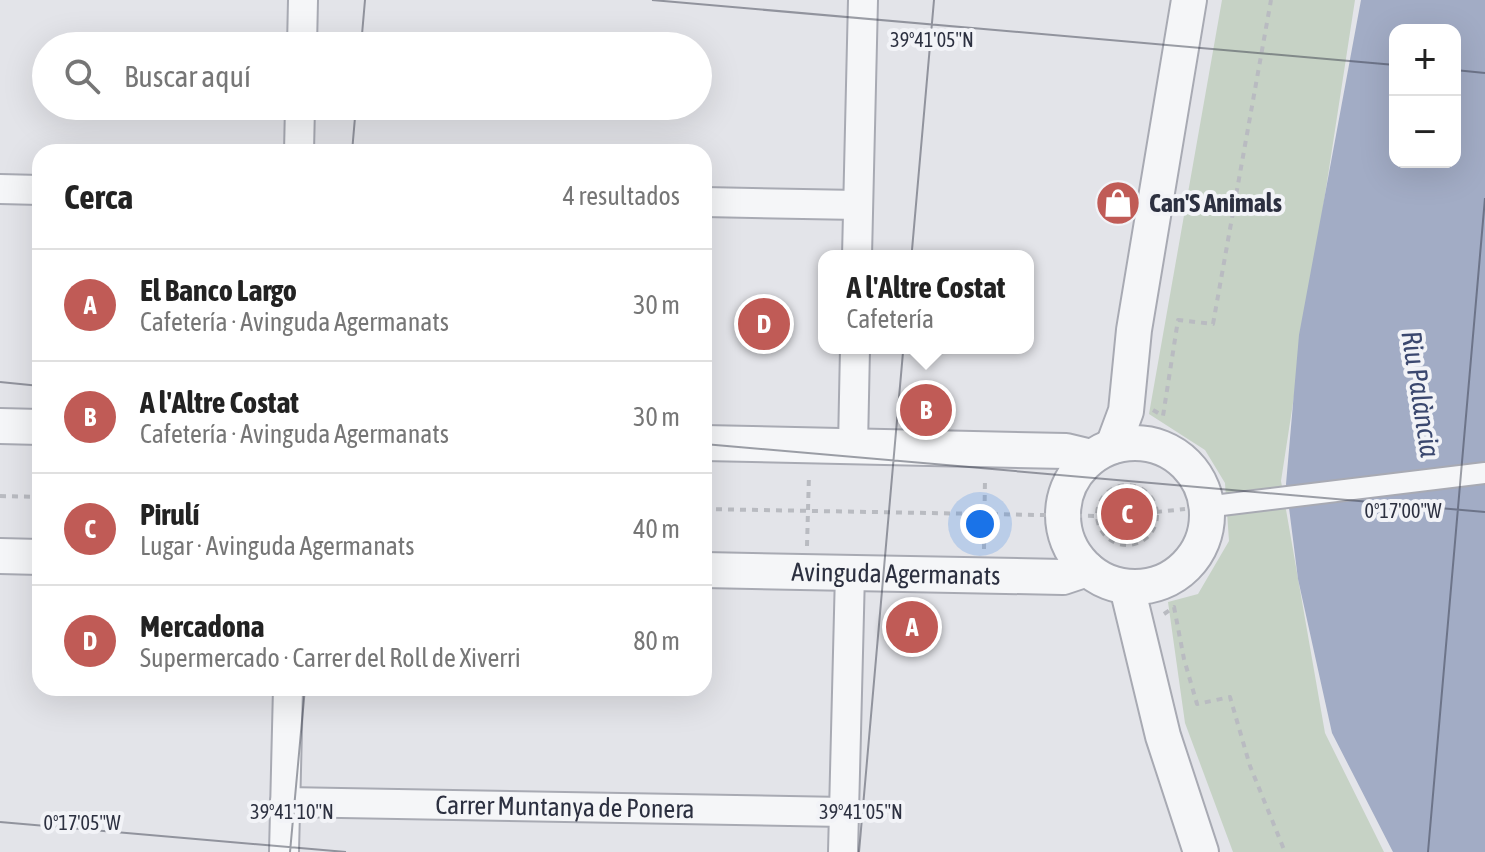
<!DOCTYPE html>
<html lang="es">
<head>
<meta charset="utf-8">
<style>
  body { margin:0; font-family:"Asap Condensed",sans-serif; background:#f6f6f6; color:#222 }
  .controls { position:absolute; right:24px; top:24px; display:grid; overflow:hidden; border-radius:16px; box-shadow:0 8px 32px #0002 }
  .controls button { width:72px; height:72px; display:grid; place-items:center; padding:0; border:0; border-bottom:2px solid #e0e0e0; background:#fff; color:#222; font:40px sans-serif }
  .you { position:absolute; left:980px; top:524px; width:28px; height:28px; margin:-20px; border:6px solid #fff; border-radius:50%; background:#1a73e8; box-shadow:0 0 0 12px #1a73e833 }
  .badge { display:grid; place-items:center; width:52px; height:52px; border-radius:50%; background:#c05b56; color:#fff; font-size:26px; font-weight:700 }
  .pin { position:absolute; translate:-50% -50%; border:4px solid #fff; box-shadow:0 2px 8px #0006 }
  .popup { position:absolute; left:818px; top:250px; width:216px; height:104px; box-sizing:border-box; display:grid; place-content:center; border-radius:16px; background:#fff; filter:drop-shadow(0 2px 6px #0005); font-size:26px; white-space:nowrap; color:#767676 }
  .popup b { font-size:30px; color:#222 }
  .popup::after { content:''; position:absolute; left:50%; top:100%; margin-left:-16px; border:16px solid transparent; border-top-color:#fff }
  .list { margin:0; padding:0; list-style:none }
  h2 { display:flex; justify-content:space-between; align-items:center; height:104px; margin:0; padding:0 32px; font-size:34px }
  h2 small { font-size:26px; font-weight:400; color:#767676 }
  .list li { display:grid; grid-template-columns:52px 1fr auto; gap:24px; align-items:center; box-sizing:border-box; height:112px; padding:0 32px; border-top:2px solid #e0e0e0 }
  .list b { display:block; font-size:30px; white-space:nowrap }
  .list p { margin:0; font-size:26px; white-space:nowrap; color:#767676 }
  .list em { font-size:26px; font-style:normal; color:#767676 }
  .icon { flex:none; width:44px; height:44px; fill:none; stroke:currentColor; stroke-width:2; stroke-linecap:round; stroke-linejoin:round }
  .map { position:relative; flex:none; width:1485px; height:852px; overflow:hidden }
  .search { position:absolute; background:#fff; box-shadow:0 8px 32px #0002; left:32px; top:32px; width:680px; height:88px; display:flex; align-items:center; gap:20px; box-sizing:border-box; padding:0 28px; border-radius:44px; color:#767676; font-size:30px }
  .panel { position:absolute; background:#fff; box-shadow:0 8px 32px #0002; left:32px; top:144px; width:680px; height:552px; border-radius:24px }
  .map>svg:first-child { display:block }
  .green { fill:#c6d2c5 }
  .water { fill:#a2acc5; fill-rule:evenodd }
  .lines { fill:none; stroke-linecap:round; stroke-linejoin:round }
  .pedestrian-casing { stroke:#a8aab3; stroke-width:24 }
  .minor-casing { stroke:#a8aab3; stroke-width:32 }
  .tertiary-casing { stroke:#a8aab3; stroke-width:38 }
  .path { stroke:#b9bbc1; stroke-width:4; stroke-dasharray:6 6; stroke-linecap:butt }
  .pedestrian { stroke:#f5f6f8; stroke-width:20 }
  .minor { stroke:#f5f6f8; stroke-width:28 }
  .tertiary { stroke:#f5f6f8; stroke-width:34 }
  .ticks { fill:none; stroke:#2c3040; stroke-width:2; stroke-opacity:0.45 }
  .labels { text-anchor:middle; stroke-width:8; stroke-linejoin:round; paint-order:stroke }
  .poi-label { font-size:26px; font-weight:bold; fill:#2c3040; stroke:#f2f3f7; text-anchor:start }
  .street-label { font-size:26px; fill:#2c3040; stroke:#f2f3f7 }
  .water-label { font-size:28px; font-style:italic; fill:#3b486f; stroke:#f2f3f7 }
  .ticks-label { font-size:20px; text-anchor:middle; fill:#2c3040; stroke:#f2f3f7; stroke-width:8; stroke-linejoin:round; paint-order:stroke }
</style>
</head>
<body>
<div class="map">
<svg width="1485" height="852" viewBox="0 0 1485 852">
  <rect width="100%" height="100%" fill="#e3e4e9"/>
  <!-- green -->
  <polygon class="green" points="1222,0 1355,0 1281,481 1325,733 1384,852 1233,852 1185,723 1168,602 1198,594 1229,541 1225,483 1205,450 1149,414"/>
  <!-- water -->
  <path class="water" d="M1361,0h124v852h-92l-61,-119 -34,-154 -12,-95 13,-149zM1395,30h60v132h-60z"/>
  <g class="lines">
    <!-- pedestrian casing -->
    <g class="pedestrian-casing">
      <polyline id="pedestrian" points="1205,507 1485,473"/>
    </g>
    <!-- minor casing -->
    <g class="minor-casing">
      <g id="minor">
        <polyline points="302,46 303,0"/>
        <polyline points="299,152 300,106"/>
        <polyline points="0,189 40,190"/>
        <polyline points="704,202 858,205"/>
        <polyline points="857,256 863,0"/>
        <polyline points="853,446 855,348"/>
        <path id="s1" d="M285,802l559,10"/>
        <polyline points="284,852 288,688"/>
        <polyline points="843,852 850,573"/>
      </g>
    </g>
    <!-- tertiary casing -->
    <g class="tertiary-casing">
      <g id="tertiary">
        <polyline points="0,426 40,427"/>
        <polyline points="704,443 1066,451 1091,457"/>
        <circle cx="1135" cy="515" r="72"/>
        <polyline points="1113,446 1126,411 1134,330 1189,0"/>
        <polyline points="0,556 40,557"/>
        <path id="s2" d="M704,570l359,7 24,-8"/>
        <polyline points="1127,587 1163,736 1201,852"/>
      </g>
    </g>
    <!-- path -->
    <g class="path">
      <polyline points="1153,410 1163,416 1178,320 1213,324 1271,0"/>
      <circle cx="1127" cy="515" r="30"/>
      <polyline points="0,496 40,497"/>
      <polyline points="704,509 1097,516"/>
      <polyline points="1156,512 1185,509"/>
      <polyline points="807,546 809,474"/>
      <polyline points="984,549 985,478"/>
      <polyline points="1164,614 1174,607 1184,659 1197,704 1230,697 1250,766 1285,852"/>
    </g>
    <!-- pedestrian -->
    <use href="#pedestrian" class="pedestrian"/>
    <!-- minor -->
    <use href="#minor" class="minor"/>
    <!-- tertiary -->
    <use href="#tertiary" class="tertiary"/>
  </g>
  <!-- ticks -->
  <path class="ticks" d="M652,0l743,65M361,46l4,-46M1455,70l30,3M352,152l4,-46M0,382l40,4M704,444l781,68M0,822l346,30M290,852l15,-164M859,852l75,-852M1428,852l57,-654"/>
  <!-- icons -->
  <defs>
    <g id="shop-disc" transform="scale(2.3)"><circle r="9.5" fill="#c05b56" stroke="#f2f3f7"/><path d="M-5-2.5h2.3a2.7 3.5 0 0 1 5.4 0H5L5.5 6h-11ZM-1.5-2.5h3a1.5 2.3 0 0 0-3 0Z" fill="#fff"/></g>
  </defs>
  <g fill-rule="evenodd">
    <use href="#shop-disc" x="1118" y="203"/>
  </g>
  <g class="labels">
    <!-- poi labels -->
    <g class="poi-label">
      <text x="1149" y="212">Can'S Animals</text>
    </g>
    <!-- street labels -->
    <g class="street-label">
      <text dy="9" stroke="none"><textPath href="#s2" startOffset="192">Avinguda Agermanats</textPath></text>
      <text dy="9" stroke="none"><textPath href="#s1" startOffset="280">Carrer Muntanya de Ponera</textPath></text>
    </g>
    <!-- water labels -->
    <g class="water-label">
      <text transform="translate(1421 394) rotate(81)" y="10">Riu Palància</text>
    </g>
  </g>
  <g class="ticks-label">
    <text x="932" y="47">39°41'05"N</text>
    <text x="1403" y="518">0°17'00"W</text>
    <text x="292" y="819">39°41'10"N</text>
    <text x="861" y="819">39°41'05"N</text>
    <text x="82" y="830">0°17'05"W</text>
  </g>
</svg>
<div class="controls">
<button>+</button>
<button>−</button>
</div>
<div class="you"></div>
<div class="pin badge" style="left:912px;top:627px">A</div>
<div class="pin badge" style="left:926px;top:410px">B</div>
<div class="popup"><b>A l'Altre Costat</b>Cafetería</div>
<div class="pin badge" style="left:1127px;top:514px">C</div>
<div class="pin badge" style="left:764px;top:324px">D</div>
<div class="search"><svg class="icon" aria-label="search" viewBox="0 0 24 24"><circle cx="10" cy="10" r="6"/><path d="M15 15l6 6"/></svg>Buscar aquí</div>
<section class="panel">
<h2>Cerca<small>4 resultados</small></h2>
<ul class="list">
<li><span class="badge">A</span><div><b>El Banco Largo</b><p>Cafetería · Avinguda Agermanats</p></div><em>30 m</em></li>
<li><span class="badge">B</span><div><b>A l'Altre Costat</b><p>Cafetería · Avinguda Agermanats</p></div><em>30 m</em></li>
<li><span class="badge">C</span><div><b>Pirulí</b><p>Lugar · Avinguda Agermanats</p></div><em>40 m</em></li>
<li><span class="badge">D</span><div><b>Mercadona</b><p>Supermercado · Carrer del Roll de Xiverri</p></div><em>80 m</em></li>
</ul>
</section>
</div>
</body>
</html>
